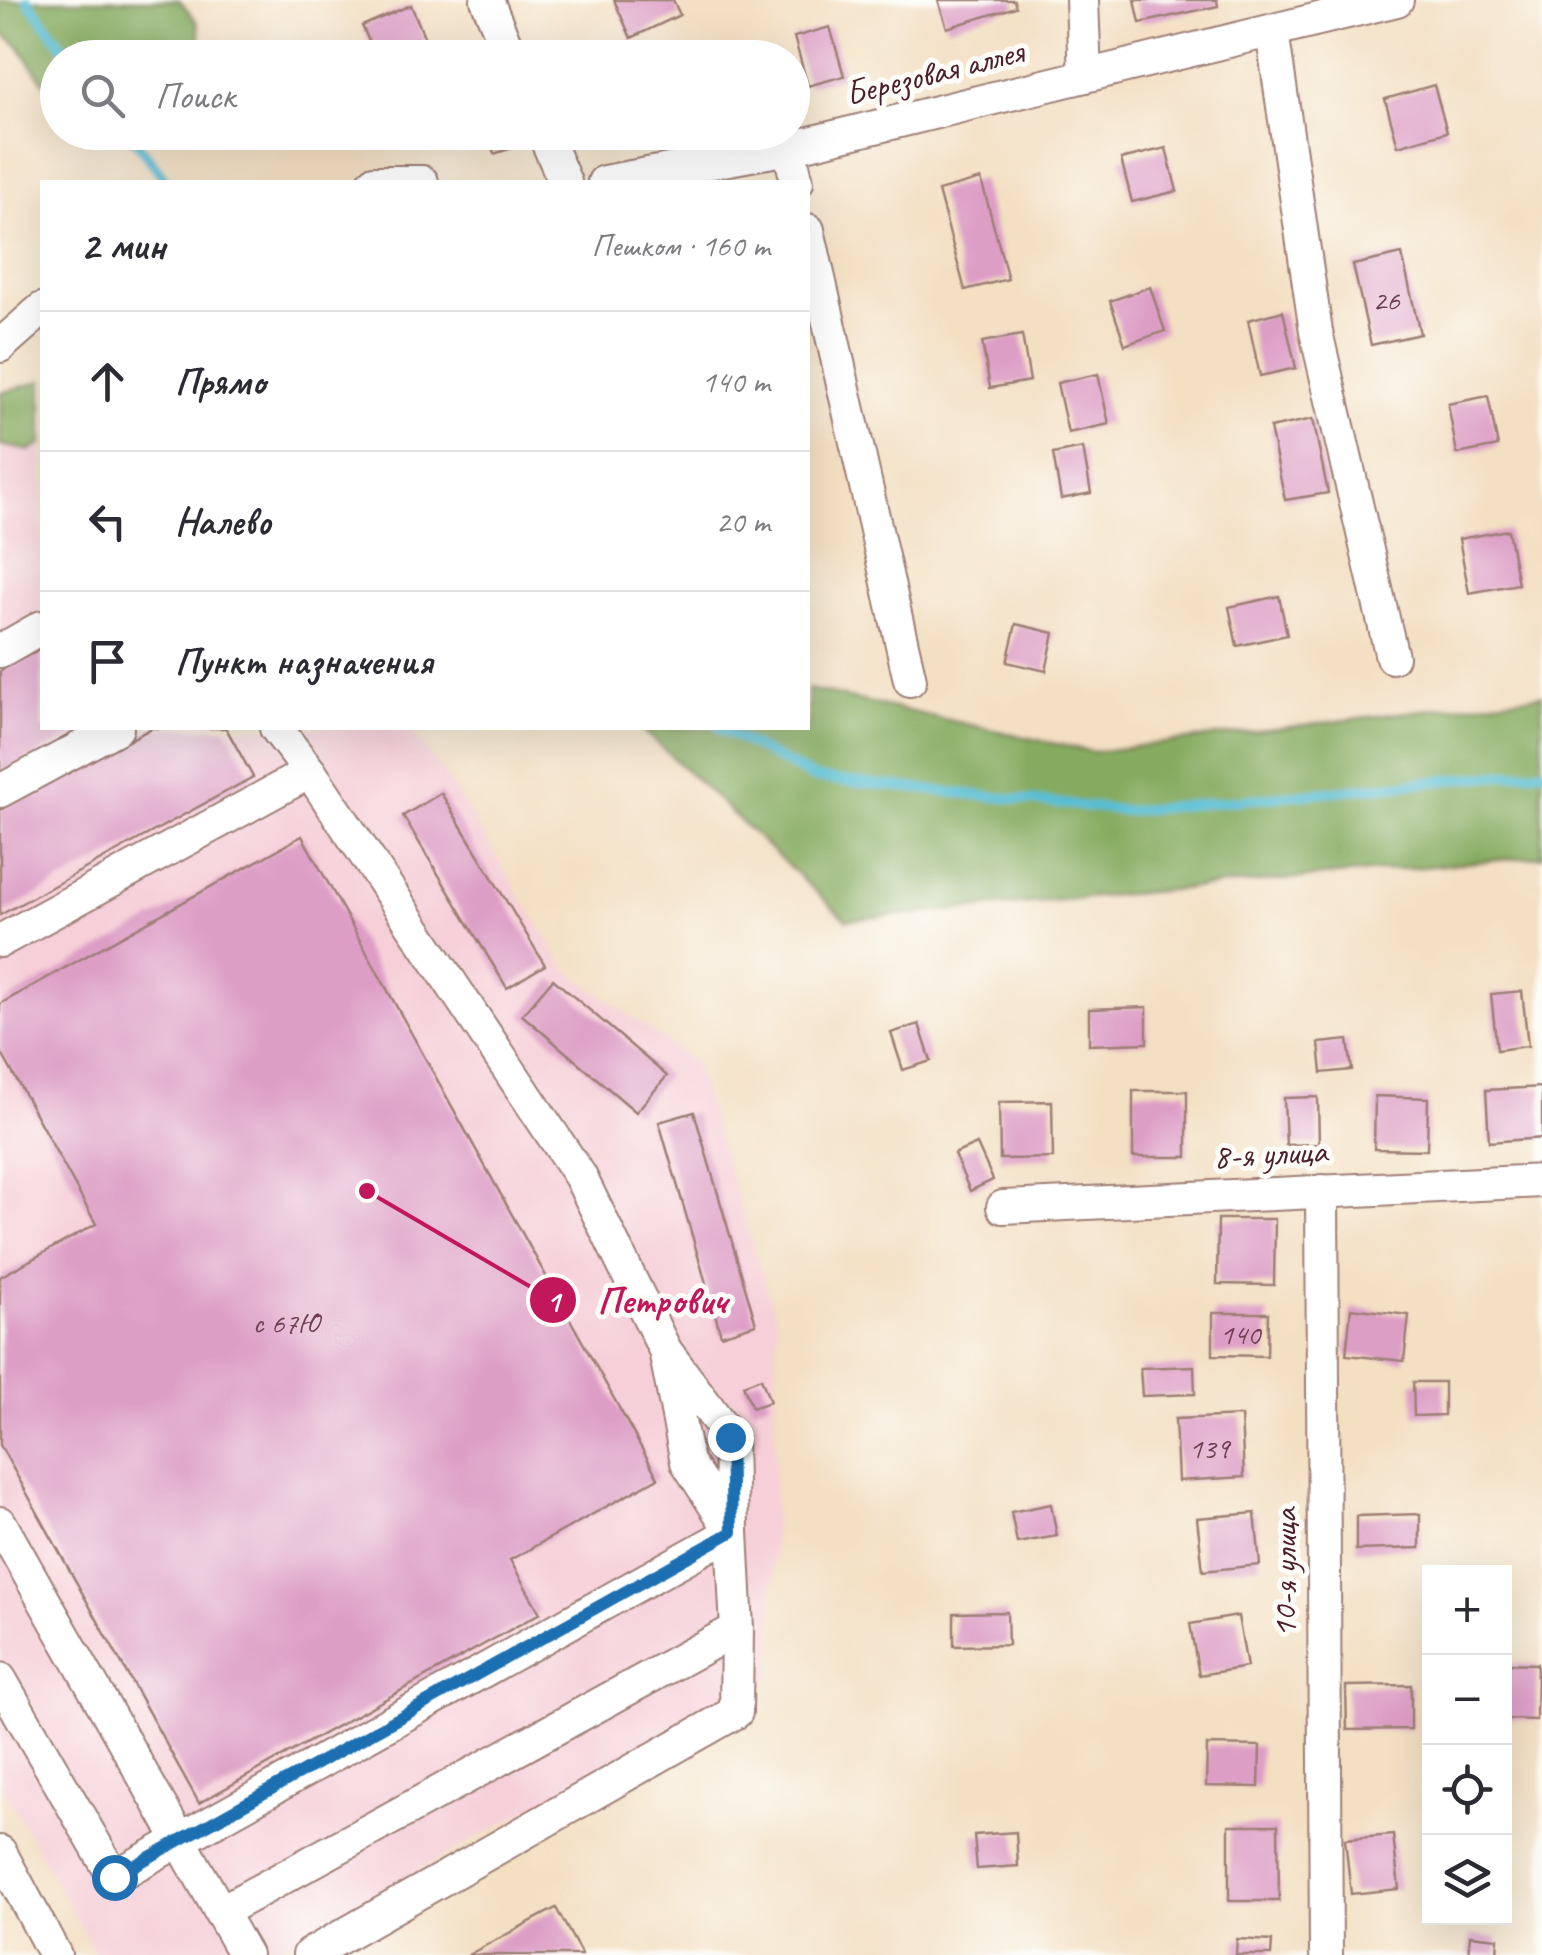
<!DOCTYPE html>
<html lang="ru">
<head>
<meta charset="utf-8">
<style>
  body { margin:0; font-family:Caveat,sans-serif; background:#f2f2f3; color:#2b2b33 }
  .controls { position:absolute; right:30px; bottom:30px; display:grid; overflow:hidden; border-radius:0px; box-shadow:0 10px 40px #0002 }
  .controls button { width:90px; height:90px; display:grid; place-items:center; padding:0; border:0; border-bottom:2px solid #e1e1e2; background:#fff; color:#2b2b33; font:50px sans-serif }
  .stop { position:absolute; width:30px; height:30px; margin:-22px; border:8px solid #1f6fb2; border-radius:50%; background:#fff }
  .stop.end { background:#1f6fb2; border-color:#fff; box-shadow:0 2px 10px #0008 }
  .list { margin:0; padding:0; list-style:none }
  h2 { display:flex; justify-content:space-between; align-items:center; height:130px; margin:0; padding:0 40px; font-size:42px }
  h2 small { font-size:32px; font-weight:400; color:#7c7c81 }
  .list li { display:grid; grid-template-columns:65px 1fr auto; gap:30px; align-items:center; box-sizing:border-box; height:140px; padding:0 40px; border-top:2px solid #e1e1e2 }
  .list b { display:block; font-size:38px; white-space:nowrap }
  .list em { font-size:32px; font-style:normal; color:#7c7c81 }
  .icon { flex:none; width:55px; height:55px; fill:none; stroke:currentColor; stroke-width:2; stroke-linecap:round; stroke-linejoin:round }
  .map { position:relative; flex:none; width:1542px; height:1955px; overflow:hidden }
  .search { position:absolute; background:#fff; box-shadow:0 10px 40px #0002; left:40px; top:40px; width:770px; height:110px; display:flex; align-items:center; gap:25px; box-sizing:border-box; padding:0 35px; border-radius:55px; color:#7c7c81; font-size:38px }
  .panel { position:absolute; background:#fff; box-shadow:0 10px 40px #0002; left:40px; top:180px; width:770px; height:550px; border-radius:0px }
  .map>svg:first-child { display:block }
  .built { fill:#f6cfd8 }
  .forest { fill:#86ab60; stroke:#686546; stroke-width:2.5 }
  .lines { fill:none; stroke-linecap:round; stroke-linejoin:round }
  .stream { stroke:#57bdd4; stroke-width:10 }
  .building { fill:#dd9ec6 }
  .minor-casing { stroke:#9e7f76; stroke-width:36 }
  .minor { stroke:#fff; stroke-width:32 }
  .route { stroke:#1f6fb2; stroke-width:12 }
  .labels { text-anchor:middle; stroke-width:10; stroke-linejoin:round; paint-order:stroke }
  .number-label { font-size:30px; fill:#6f3f52 }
  .street-label { font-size:35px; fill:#4a1f2b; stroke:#fdfcf7 }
  .leader { fill:none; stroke:#c2185b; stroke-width:4 }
  .callout-dot { fill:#c2185b; stroke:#fdfcf7; stroke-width:4 }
  .mark-label { font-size:30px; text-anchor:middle; font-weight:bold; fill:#fff }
  .callout-label { font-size:38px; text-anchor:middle; font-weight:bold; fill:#c2185b; stroke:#fdfcf7; stroke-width:10; stroke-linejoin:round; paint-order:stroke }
</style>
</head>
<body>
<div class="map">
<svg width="1542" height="1955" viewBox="0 0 1542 1955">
  <rect width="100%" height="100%" fill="#fdfcf7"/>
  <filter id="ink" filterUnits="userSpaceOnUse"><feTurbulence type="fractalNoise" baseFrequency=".01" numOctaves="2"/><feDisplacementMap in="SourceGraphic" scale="20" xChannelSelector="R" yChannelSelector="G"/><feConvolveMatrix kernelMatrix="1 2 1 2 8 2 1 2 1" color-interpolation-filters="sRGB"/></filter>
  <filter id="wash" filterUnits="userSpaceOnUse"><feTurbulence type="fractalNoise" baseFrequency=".0048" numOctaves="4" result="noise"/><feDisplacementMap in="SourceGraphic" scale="40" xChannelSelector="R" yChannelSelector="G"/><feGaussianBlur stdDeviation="2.25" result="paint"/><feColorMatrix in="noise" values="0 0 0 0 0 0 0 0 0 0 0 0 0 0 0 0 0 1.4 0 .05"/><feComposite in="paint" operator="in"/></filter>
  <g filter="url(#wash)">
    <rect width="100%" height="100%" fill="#f3dfc2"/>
    <!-- built -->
    <polygon class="built" points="42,444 42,728 409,728 447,778 567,970 693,1062 777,1321 771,1676 264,1955 96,1955 0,1783 0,445 29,451"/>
    <!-- forest -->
    <g class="forest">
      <polygon points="0,0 179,0 197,22 203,57 58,58 57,94 48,89 19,46 0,32"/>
      <polygon points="42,381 42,444 30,451 0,445 0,393"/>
      <polygon points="808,689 1093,752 1542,695 1542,856 846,920 641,728 808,728"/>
    </g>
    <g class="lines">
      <!-- stream -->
      <g class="stream">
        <polyline points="27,0 72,58"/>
        <polyline points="129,132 167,182"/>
        <polyline points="719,728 814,778 1129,811 1542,771"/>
      </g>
    </g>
    <g id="blocks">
      <!-- building -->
      <g class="building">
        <polygon points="614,0 673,0 680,15 631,38"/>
        <polygon points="938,0 1014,0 1016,7 947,28"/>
        <polygon points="1135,0 1217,0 1218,6 1140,23"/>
        <polygon points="411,5 433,58 377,58 362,26"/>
        <polygon points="830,27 844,76 808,86 794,37"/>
        <polygon points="1434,85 1447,132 1398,146 1385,99"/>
        <polygon points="488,132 522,132 525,144 494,154"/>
        <polygon points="1166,148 1177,191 1132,202 1121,159"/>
        <polygon points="981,179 1008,279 965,290 938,191"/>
        <polygon points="1402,254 1420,334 1371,345 1353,265"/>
        <polygon points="1150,287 1165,331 1125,345 1110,301"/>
        <polygon points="1283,311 1296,368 1260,376 1248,320"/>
        <polygon points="1022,335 1030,381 990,388 982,342"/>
        <polygon points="1098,374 1109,424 1068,433 1057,383"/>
        <polygon points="1488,396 1498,446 1457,454 1448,404"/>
        <polygon points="1313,419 1328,493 1285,500 1270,428"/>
        <polygon points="1083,448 1091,493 1061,499 1053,454"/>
        <polygon points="1508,530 1518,584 1469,593 1459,539"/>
        <polygon points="1279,596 1287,635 1237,646 1229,607"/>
        <polygon points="1016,624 1054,633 1046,671 1007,662"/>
        <polygon points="42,648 42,728 87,728 0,775 0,671"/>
        <polygon points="152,728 226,728 253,777 0,915 0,810"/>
        <polygon points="441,793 545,965 507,988 403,816"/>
        <polygon points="302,836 658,1478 510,1560 540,1613 199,1803 0,1445 0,1277 96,1224 0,1050 0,1004"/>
        <polygon points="553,979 667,1076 636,1112 522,1015"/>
        <polygon points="1522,991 1528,1046 1497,1050 1491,994"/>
        <polygon points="1147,1007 1147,1043 1089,1045 1089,1009"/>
        <polygon points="919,1024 931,1061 903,1070 891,1033"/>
        <polygon points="1348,1040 1352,1070 1322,1073 1319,1043"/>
        <polygon points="1542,1087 1542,1138 1489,1142 1486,1090"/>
        <rect x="1133" y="1091" width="54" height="66"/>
        <polygon points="1375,1096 1428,1098 1427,1150 1374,1149"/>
        <polygon points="1318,1097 1319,1144 1286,1145 1284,1098"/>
        <polygon points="1052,1101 1053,1158 1000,1159 999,1102"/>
        <polygon points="694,1112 756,1324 721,1335 659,1122"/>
        <polygon points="977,1144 993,1180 970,1191 954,1154"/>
        <polygon points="1218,1219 1275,1219 1274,1285 1217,1284"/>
        <polygon points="1351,1308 1409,1315 1404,1361 1346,1355"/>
        <polygon points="1213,1313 1268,1313 1267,1356 1213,1355"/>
        <polygon points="1194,1366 1195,1394 1142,1396 1140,1368"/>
        <polygon points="761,1378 770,1402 752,1408 743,1385"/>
        <polygon points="1413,1382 1444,1382 1444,1415 1414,1416"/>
        <polygon points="1241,1416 1244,1477 1178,1481 1175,1419"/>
        <polygon points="1051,1504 1057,1536 1017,1543 1011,1512"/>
        <polygon points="1255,1513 1260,1565 1203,1571 1197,1518"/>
        <polygon points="1420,1514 1420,1548 1356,1550 1356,1516"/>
        <polygon points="1007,1612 1008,1645 954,1646 954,1613"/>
        <polygon points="1238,1616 1247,1667 1199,1675 1190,1624"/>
        <polygon points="1504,1663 1537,1664 1536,1720 1504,1719"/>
        <polygon points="1411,1685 1411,1729 1347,1730 1346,1686"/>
        <polygon points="1207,1745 1260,1746 1259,1787 1206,1786"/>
        <polygon points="1229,1825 1278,1825 1279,1901 1229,1901"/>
        <polygon points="1016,1832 1018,1866 977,1869 974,1835"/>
        <polygon points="1393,1835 1399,1889 1351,1894 1345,1839"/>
        <polygon points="556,1908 582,1955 468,1955"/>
        <polygon points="1470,1935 1498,1938 1497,1955 1468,1955"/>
        <polygon points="1237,1939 1272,1941 1271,1955 1236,1955"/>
      </g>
    </g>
  </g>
  <g filter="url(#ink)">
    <use href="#blocks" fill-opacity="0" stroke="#9e7f76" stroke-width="2.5"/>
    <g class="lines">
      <!-- minor casing -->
      <g class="minor-casing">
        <g id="minor">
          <polyline points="487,0 511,58"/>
          <polyline points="1082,0 1085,76"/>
          <polyline points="1272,31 1316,332 1392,657"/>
          <polyline points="543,132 565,182"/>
          <polyline points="789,148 797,182"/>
          <polyline points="374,182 422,182"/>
          <polyline points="604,182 789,148 1397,0"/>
          <polyline points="808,230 910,680"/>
          <polyline points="0,346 42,309"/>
          <polyline points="0,651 42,627"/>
          <polyline points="276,728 310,772"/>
          <polyline points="0,791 117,728"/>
          <polyline points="0,941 310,772 580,1176 665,1350"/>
          <polyline points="1322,1191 1326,1955"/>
          <polyline points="1003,1207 1542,1181"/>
          <polygon points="665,1350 730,1437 732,1532 687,1462"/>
          <polyline points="0,1523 245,1955"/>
          <polyline points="0,1679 114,1877 732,1532 737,1629 736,1712 309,1955"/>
          <polyline points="0,1852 55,1955"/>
          <polyline points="220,1912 737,1629"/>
        </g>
      </g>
      <!-- minor -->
      <use href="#minor" class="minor"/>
    </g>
  </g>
  <g class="lines" filter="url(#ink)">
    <!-- route -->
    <polyline class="route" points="114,1877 732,1532 730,1437"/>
  </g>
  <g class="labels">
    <!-- number labels -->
    <g class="number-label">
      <text x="1386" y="310">26</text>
      <text x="286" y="1333">с 67Ю</text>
      <text x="1240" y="1344">140</text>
      <text x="1209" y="1458">139</text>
    </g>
    <!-- street labels -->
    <g class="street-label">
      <text transform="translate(934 72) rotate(-14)" y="12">Березовая аллея</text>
      <text transform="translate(1270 1153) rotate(-3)" y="12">8-я улица</text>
      <text transform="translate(1284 1573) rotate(-90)" y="12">10-я улица</text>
    </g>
  </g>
  <!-- callouts -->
  <path class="leader" d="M367 1191L553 1300"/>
  <g class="callout-dot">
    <circle cx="367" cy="1191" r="10"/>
    <circle cx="553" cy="1300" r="25"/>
  </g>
  <g class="mark-label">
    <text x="553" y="1311">1</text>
  </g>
  <g class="callout-label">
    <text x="662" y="1313">Петрович</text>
  </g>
</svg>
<div class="controls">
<button>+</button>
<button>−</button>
<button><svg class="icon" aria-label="locate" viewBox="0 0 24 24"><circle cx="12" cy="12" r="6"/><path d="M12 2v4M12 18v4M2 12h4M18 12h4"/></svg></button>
<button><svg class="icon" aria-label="layers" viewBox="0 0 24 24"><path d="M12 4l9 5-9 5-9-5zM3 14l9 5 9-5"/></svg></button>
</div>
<div class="stop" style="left:114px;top:1877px"></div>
<div class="stop end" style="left:730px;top:1437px"></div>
<div class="search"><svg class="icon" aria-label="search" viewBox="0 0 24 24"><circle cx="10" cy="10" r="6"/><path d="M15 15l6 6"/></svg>Поиск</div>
<section class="panel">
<h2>2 мин<small>Пешком · 160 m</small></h2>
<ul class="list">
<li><svg class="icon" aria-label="ahead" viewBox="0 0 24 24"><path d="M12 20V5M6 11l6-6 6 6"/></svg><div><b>Прямо</b></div><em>140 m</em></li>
<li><svg class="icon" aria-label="left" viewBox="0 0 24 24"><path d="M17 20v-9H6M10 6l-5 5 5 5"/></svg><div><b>Налево</b></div><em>20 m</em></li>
<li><svg class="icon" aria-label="arrive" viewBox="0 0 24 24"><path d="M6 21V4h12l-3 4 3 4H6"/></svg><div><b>Пункт назначения</b></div></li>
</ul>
</section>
</div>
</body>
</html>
